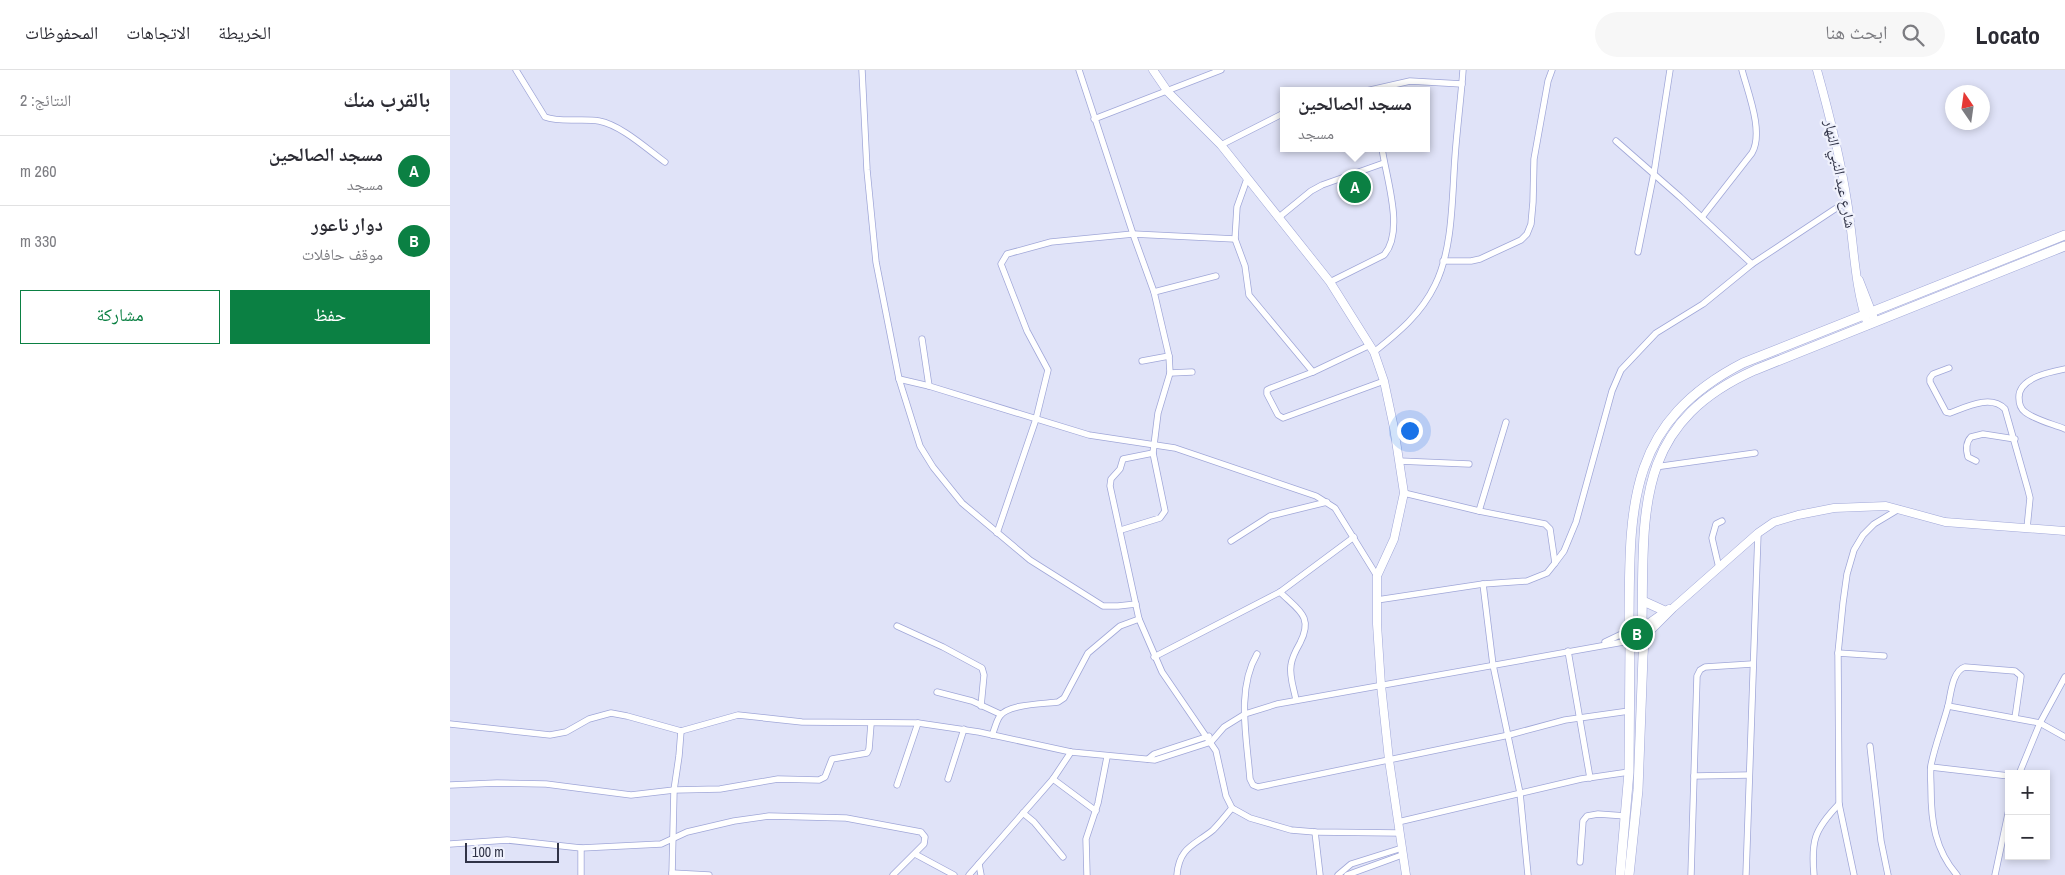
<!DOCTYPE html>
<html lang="ar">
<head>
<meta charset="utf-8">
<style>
  body { margin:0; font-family:"Archivo Narrow","Noto Naskh Arabic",sans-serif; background:#f7f7f7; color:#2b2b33; direction:rtl }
  .controls { position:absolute; right:15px; bottom:15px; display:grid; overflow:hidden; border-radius:0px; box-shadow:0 2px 8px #0003 }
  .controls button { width:45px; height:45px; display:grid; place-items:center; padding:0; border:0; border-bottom:1px solid #e1e1e2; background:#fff; color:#2b2b33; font:25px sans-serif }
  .compass { position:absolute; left:1495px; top:15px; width:45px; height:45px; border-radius:50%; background:#fff; box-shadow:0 2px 8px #0003; rotate:347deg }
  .scale { position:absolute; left:15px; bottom:12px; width:94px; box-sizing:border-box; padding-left:5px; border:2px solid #303347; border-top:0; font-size:14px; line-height:18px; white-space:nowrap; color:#303347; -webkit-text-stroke:4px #eff1fc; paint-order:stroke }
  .you { position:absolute; left:959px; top:360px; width:18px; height:18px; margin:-12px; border:4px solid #fff; border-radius:50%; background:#1a73e8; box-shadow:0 0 0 8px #1a73e833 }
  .badge { display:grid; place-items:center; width:32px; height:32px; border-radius:50%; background:#0b8043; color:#fff; font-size:16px; font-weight:700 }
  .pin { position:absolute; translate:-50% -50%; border:2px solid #fff; box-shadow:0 1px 5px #0006 }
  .popup { position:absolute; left:830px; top:17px; width:150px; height:65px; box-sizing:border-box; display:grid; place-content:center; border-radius:0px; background:#fff; filter:drop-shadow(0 1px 4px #0005); font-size:16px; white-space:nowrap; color:#7c7c81 }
  .popup b { font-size:19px; color:#2b2b33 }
  .popup::after { content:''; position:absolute; left:50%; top:100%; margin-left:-10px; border:10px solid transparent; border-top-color:#fff }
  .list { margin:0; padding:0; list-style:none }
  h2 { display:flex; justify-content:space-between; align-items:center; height:65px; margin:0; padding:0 20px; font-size:21px }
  h2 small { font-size:16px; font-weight:400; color:#7c7c81 }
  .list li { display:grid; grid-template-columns:32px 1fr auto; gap:15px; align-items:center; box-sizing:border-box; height:70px; padding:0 20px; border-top:1px solid #e1e1e2 }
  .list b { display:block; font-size:19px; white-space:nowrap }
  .list p { margin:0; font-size:16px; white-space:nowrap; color:#7c7c81 }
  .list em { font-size:16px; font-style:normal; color:#7c7c81 }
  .actions { display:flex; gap:10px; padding:15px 20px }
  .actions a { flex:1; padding:11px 0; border:1px solid #0b8043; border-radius:0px; text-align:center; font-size:18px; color:#0b8043 }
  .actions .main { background:#0b8043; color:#fff }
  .icon { flex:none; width:28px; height:28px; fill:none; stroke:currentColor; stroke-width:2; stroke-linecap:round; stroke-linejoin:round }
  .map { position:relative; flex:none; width:1615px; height:805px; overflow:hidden; direction:ltr }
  header { display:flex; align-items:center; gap:30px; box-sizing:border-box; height:70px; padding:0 25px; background:#fff; border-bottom:1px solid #e1e1e2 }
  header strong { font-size:24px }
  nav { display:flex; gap:28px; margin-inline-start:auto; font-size:18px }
  .search { width:350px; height:45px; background:#f7f7f7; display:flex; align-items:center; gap:12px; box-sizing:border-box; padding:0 18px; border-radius:28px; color:#7c7c81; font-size:19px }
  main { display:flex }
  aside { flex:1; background:#fff }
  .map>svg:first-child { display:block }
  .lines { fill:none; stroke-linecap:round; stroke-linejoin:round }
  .street-casing { stroke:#a0a7d8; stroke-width:7 }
  .secondary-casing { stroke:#a0a7d8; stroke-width:9 }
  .primary-casing { stroke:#a0a7d8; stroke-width:10 }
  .street { stroke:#fff; stroke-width:5.5 }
  .secondary { stroke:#fff; stroke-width:8 }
  .primary { stroke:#fff; stroke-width:9 }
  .labels { text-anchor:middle; stroke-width:4.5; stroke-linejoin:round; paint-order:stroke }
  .street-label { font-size:15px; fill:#303347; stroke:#eff1fc }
</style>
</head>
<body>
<header>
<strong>Locato</strong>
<div class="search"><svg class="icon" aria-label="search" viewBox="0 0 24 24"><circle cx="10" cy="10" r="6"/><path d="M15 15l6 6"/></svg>ابحث هنا</div>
<nav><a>الخريطة</a><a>الاتجاهات</a><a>المحفوظات</a></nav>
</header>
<main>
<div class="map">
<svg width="1615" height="805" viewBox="0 0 1615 805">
  <rect width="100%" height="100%" fill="#e0e3f8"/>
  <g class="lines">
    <!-- street casing -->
    <g class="street-casing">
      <g id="street">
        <path d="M66,0l29,47c17,6 36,1 54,4 22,4 48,28 66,41"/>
        <polyline points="412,0 417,100 426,192 449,309 470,376 483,397 512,433 580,490 653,536 668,536 686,534"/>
        <polyline points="629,0 683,164 704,222 719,286 720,303 708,343 703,383 715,441 710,448 671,460"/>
        <polyline points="916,21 960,11 1012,14"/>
        <polyline points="644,49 771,0"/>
        <polyline points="1166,71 1230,127 1302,194"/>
        <polyline points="771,75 834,43"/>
        <polyline points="797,109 787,137 785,169 795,196 799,225 863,302"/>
        <path d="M1252,147l50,-64c12,-21 -4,-60 -10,-83"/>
        <polyline points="828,148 861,121 872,115 934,93"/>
        <polyline points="1188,182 1204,103 1220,0"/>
        <polyline points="993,191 1021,191 1030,189 1071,170 1077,164 1081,154 1083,132 1084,89 1098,11 1102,0"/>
        <path d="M880,212l54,-27c21,-24 2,-77 -2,-107"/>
        <polyline points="704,222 766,206"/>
        <polyline points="472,269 479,316"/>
        <polyline points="920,275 863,302 821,318 817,320 817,324 828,345 833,348 934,311"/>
        <path d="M924,282c25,-20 47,-38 61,-67 18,-36 17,-88 20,-128 2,-29 6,-58 8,-87"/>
        <polyline points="692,291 719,286"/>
        <path d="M1499,298l-16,6 -3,4v4l16,30 4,1c16,-6 41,-19 55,-4l23,81 2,8 -3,30"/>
        <path d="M1615,299c-15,3 -47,9 -46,29 0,6 2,11 6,14 10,8 28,12 40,17"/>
        <polyline points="720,303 742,302"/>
        <polyline points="449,309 479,316 639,365 725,378 866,426 885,438 927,506"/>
        <polyline points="703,383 673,389 670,399 661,409 660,416 689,549 712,602 766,681 776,726 782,738 800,748 841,760 865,762 949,763"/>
        <polyline points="949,391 1019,394"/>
        <path d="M1526,391l-8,-4c-2,-7 -3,-14 3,-20l12,-3 32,5"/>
        <polyline points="1205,397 1305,383"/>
        <polyline points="1029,441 1056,352"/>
        <polyline points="547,463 586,349 598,300 577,261 551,194 557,184 601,172 683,164 785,169"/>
        <polyline points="781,471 820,446 877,432"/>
        <polyline points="1105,493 1114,481 1126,452 1162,321 1171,300 1206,263 1253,234 1302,194 1397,131"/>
        <polyline points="1269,498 1262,468 1266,454 1272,451"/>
        <polyline points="1033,514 1043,595 1070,723 1078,805"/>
        <path d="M830,522c18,18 34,24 20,51 -4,7 -8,14 -9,22 -2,11 3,24 5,35"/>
        <polyline points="927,530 1033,514 1077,511 1097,503 1105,493 1100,459 1095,454 1029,441 954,423"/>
        <polyline points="447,556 493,577 532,598 534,605 531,636"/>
        <polyline points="1155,572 1176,562"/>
        <polyline points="1118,581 1140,708"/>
        <polyline points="1388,583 1434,586"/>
        <path d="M807,584c-21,36 -10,85 -7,125l3,6 5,2 251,-52 56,-15 64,-9"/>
        <polyline points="704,587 830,522 904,467"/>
        <polyline points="487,622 522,631 550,644"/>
        <path d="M1498,636c3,-12 4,-35 17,-39l50,4 6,5 -6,42"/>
        <polyline points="0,654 100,665 116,662 139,649 161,643 177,646 231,661 288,645 352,652 468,653 529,662 621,682 705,690 761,672 774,657 795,644 827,634 1179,571"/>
        <path d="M542,665c3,-6 4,-14 8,-19 8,-12 44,-12 58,-14l6,-4 24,-45 32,-27 19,-7"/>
        <polyline points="1420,676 1431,771 1438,805"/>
        <polyline points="698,689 704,684 759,666"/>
        <polyline points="1481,697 1559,706"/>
        <polyline points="1569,704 1590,653 1615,607"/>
        <polyline points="1244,706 1299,705"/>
        <polyline points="498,709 514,659"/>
        <polyline points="603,709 646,741"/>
        <polyline points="0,715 47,713 96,714 181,725 224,720 270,719 328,709 369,710 375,707 382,689 417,683 419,679 421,654"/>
        <polyline points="447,715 468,653"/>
        <polyline points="573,743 584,752 613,787"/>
        <polyline points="948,752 1131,709 1179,702"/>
        <polyline points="865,762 870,805"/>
        <polyline points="0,774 57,770 131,778 131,805"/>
        <polyline points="131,778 211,774 237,762 284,751 319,746 396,748 471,762 475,767 474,774 443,805"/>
        <polyline points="465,784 504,805"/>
        <polyline points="1130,792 1133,751 1137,746 1148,744 1176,746"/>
        <polyline points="529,794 531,805"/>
        <polyline points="222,803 259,805"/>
        <polyline points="222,805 224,720 229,686 231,661"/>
        <polyline points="519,805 603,709 621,682"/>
        <polyline points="637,805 636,769 648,733 657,687"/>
        <path d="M727,805c2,-28 18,-30 36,-45 7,-7 13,-15 19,-22"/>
        <polyline points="888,805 901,794 952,778"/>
        <polyline points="897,805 952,785"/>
        <polyline points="1241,805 1247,606 1250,600 1255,597 1302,594"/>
        <polyline points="1296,805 1308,463"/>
        <path d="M1364,805c-3,-34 0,-45 25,-71"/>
        <polyline points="1404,805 1389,734 1388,583 1393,533 1397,504 1404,480 1413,465 1424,454 1449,439"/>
        <path d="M1507,805c-22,-25 -26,-54 -26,-86 0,-8 -1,-16 0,-24 4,-20 12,-40 17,-59l92,17 25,14"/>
        <polyline points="1545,805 1559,739"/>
      </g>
    </g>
    <!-- secondary casing -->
    <g class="secondary-casing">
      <g id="secondary">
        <polyline points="703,0 718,22 771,75 880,212 924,282 934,311 944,358 954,423 944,469 927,506 927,554 931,615 939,690 956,805"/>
        <path d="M1367,0c12,43 23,86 30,131 7,40 7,86 21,124"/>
        <polyline points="1409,210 1425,251"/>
        <polyline points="1195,556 1219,539"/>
        <polyline points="1198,563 1223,538 1308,463 1324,452 1348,445 1384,438 1436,436 1495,452 1615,461"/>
      </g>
    </g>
    <!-- primary casing -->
    <g class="primary-casing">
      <g id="primary">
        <polyline points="1193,531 1215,541"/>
        <path d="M1192,554c2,-114 -8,-200 113,-254l310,-124"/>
        <path d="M1179,556c1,-117 -4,-202 114,-263l322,-128"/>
        <polyline points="1170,805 1179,702 1180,572"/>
        <polyline points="1179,805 1188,720 1193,586 1194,572 1198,563 1192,554 1188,553 1179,556 1176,562 1179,571 1187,575 1194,572"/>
      </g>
    </g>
    <!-- street -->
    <use href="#street" class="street"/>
    <!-- secondary -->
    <use href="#secondary" class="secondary"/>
    <!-- primary -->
    <use href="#primary" class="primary"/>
  </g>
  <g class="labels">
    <!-- street labels -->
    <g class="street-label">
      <text transform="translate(1390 104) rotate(79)" y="5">شارع عبد النبي النهار</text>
    </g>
  </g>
</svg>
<div class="controls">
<button>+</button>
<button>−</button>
</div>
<svg class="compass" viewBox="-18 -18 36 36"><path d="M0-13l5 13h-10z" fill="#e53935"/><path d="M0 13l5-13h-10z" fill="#7c7c81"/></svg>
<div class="scale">100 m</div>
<div class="you"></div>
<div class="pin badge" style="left:905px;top:117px">A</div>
<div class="popup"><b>مسجد الصالحين</b>مسجد</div>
<div class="pin badge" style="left:1187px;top:564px">B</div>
</div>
<aside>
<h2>بالقرب منك<small>النتائج: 2</small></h2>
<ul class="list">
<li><span class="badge">A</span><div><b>مسجد الصالحين</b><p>مسجد</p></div><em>260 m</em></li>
<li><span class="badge">B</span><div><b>دوار ناعور</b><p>موقف حافلات</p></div><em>330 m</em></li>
</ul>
<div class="actions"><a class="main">حفظ</a><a>مشاركة</a></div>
</aside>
</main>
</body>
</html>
